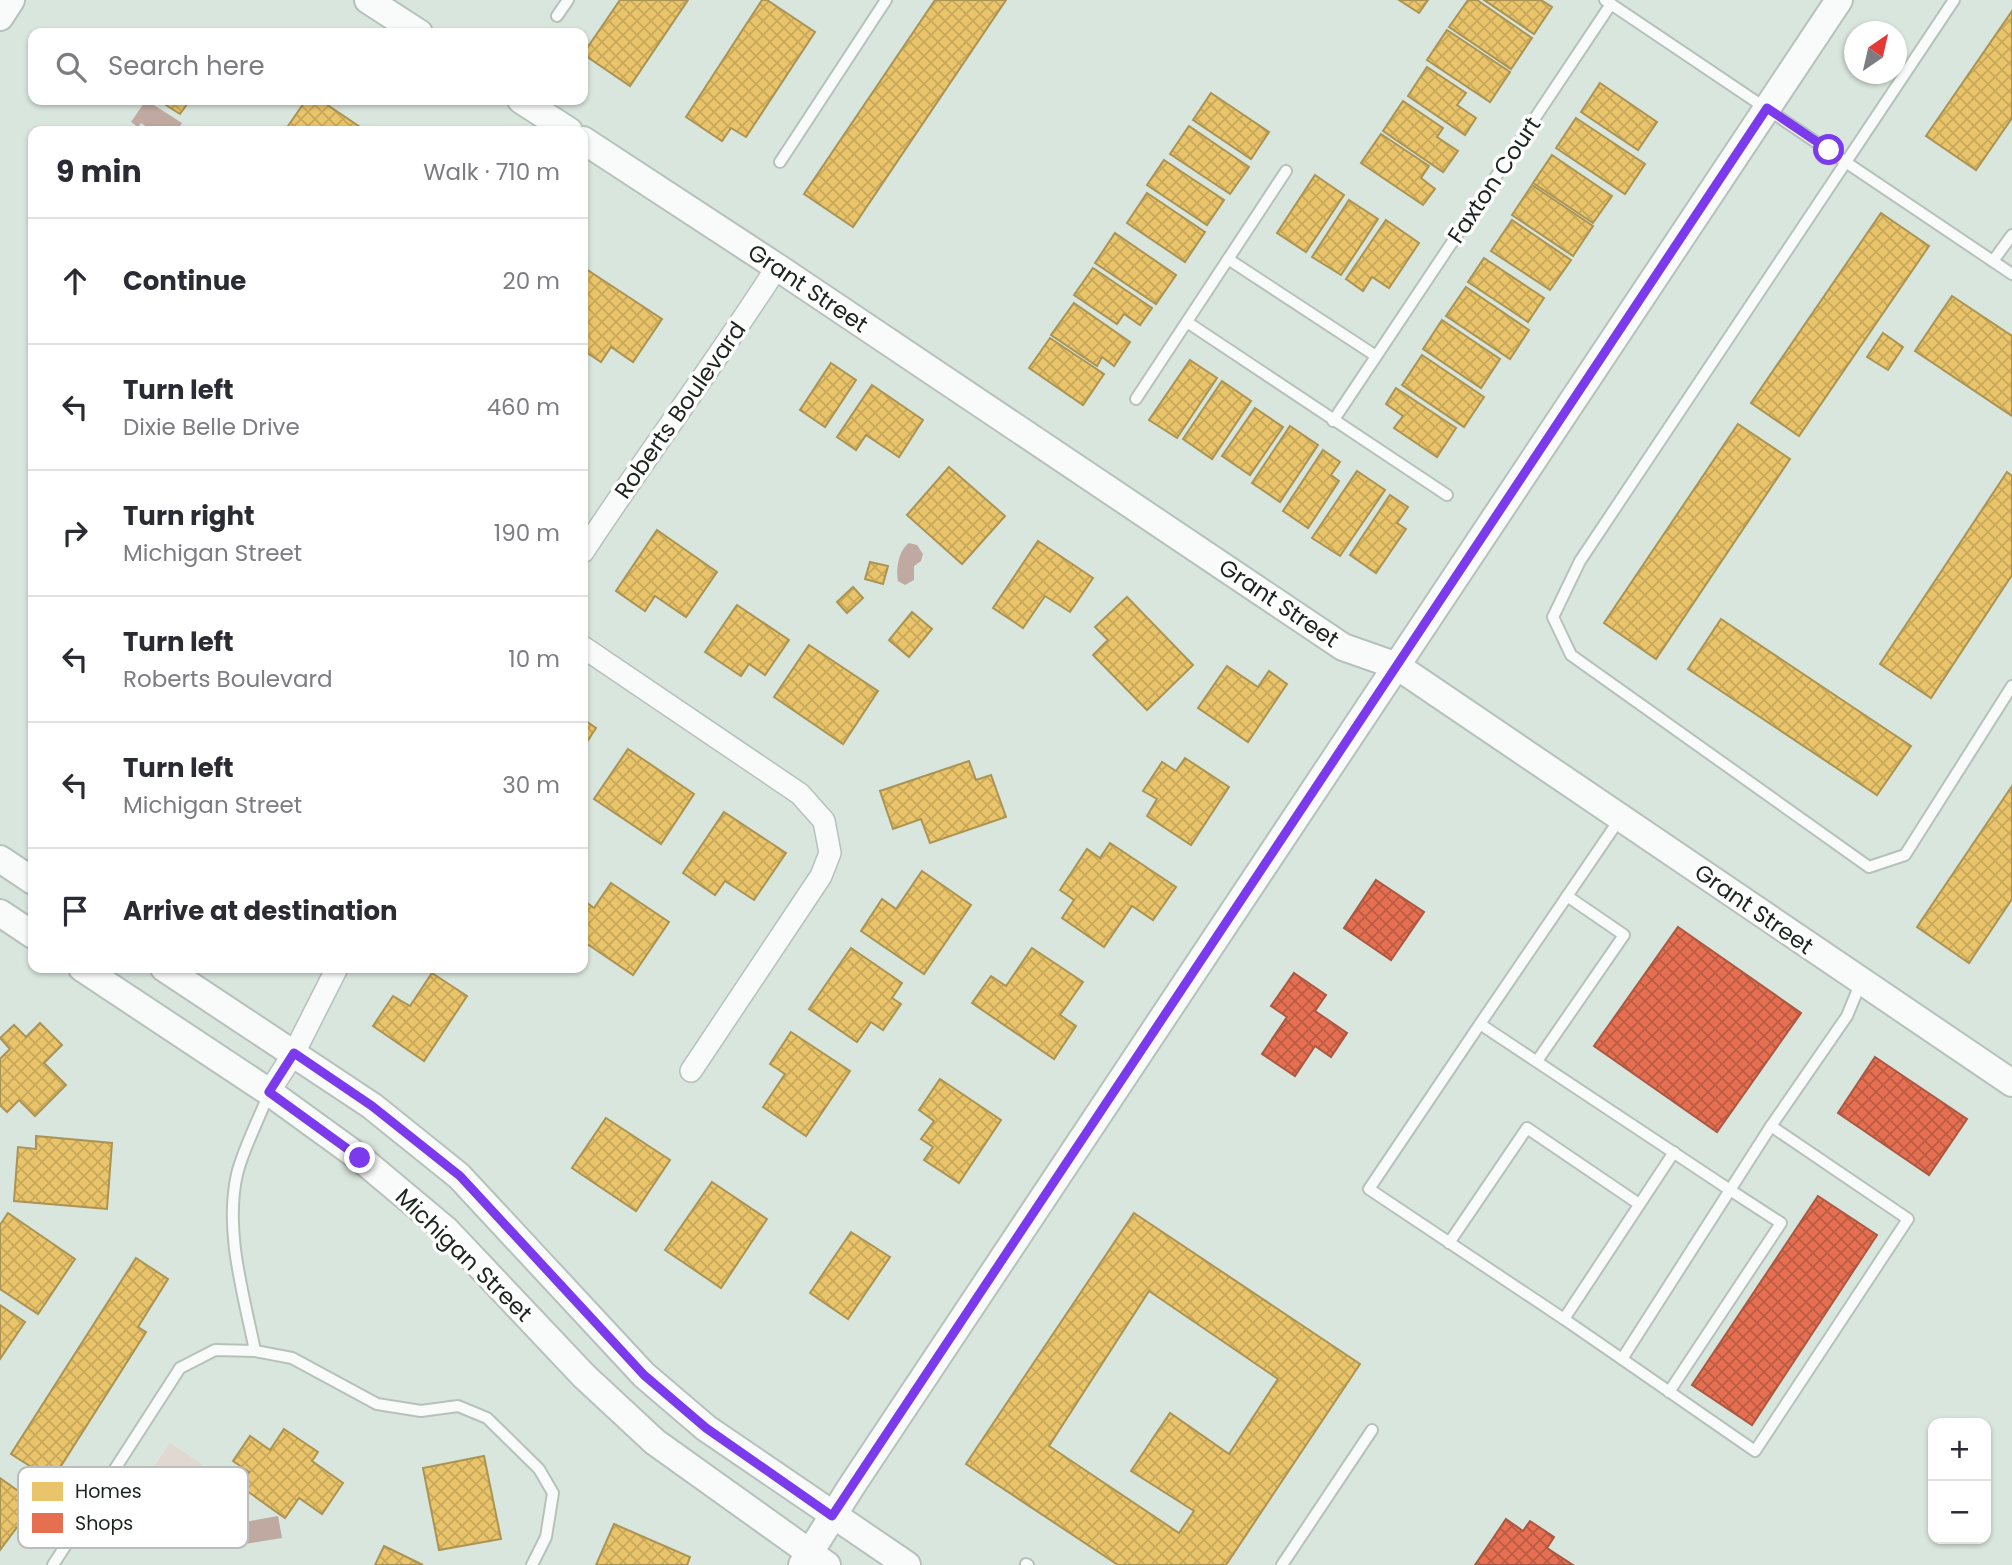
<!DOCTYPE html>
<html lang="en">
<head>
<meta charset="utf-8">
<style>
  body { margin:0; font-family:Poppins,sans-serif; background:#f7f7f7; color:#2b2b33 }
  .controls { position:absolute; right:21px; bottom:21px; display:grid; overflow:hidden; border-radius:14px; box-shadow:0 2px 5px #0004 }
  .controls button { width:63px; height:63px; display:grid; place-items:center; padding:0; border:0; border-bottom:2px solid #e1e1e2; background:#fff; color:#2b2b33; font:35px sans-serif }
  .compass { position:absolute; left:1844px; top:21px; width:63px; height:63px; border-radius:50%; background:#fff; box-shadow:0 2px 5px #0004; rotate:34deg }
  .stop { position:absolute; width:21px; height:21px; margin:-16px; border:5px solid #7c3aed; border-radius:50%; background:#fff }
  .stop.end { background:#7c3aed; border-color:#fff; box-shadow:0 2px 7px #0008 }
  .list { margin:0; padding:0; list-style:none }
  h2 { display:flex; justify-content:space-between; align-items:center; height:91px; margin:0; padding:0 28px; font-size:30px }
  h2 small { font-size:23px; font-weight:400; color:#7c7c81 }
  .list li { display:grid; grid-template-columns:46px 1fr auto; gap:21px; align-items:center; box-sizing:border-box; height:126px; padding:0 28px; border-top:2px solid #e1e1e2 }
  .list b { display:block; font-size:26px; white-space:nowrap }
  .list p { margin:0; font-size:23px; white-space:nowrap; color:#7c7c81 }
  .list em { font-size:23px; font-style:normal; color:#7c7c81 }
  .icon { flex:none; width:38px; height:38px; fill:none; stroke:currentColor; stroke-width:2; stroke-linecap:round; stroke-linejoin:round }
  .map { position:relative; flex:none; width:2012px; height:1565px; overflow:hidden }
  .search { position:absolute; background:#fff; box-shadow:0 2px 5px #0004; left:28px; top:28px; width:560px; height:77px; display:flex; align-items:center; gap:18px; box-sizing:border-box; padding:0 24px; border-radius:14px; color:#7c7c81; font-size:26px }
  .panel { position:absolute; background:#fff; box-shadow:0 2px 5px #0004; left:28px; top:126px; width:560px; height:847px; border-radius:14px }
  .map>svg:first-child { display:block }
  .garden { fill:#e1d9d1 }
  .water { fill:#c0a9a1 }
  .homes { fill:url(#homes-cross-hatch); stroke:#ab9453; stroke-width:2; fill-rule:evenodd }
  .shops { fill:url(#shops-cross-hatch); stroke:#aa5842; stroke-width:2 }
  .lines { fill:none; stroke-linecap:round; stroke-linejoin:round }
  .service-casing { stroke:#b7c1bb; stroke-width:14 }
  .minor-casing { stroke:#b7c1bb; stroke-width:24 }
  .tertiary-casing { stroke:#b7c1bb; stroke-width:30 }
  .service { stroke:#f9fbfa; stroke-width:10 }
  .minor { stroke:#f9fbfa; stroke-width:21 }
  .tertiary { stroke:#f9fbfa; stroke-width:26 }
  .route { stroke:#7c3aed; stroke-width:9 }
  .labels { text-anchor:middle; stroke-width:7; stroke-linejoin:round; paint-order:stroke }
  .street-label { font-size:23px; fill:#1b241e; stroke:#fff }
  .key { fill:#fff; stroke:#bbbdbc; stroke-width:2 }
  .key-label { font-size:19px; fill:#1b241e }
</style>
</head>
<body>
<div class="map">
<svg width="2012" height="1565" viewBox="0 0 2012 1565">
  <defs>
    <pattern id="homes-cross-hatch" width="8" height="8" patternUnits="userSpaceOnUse" patternTransform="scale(1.75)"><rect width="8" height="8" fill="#e9c46a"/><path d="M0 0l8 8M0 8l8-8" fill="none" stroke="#c7a85b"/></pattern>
    <pattern id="shops-cross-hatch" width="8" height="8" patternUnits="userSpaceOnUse" patternTransform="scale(1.75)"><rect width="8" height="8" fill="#e76f51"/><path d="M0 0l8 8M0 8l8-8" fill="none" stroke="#ba5b43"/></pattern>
  </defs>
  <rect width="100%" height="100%" fill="#d9e6dd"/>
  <!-- garden -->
  <polygon class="garden" points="170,1443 203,1465 154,1539 121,1516"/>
  <!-- water -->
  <g class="water">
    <polygon points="146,100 182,123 177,131 153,131 141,123 138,127 131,122"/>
    <path d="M909,543l8,2 6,9 -2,7 -7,5v14l-9,5 -7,-4c-2,-12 0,-30 11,-38z"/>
    <polygon points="278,1516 282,1538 238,1545 234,1524"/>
  </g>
  <!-- homes -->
  <g class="homes">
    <polygon points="620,0 688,0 630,86 583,54"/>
    <polygon points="762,0 767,0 815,32 746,137 731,128 722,141 686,117"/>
    <polygon points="935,0 1006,0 853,227 804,194"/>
    <polygon points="1399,0 1428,0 1419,13"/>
    <polygon points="1468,0 1477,0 1532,38 1511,69 1449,27"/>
    <polygon points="1484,0 1541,0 1552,7 1534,34"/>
    <polygon points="2012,11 2012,118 1976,170 1926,136"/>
    <polygon points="1447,30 1510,72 1490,102 1427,60"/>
    <polygon points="1427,67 1466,93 1457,105 1476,118 1465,135 1408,96"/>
    <polygon points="1600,83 1657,122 1638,150 1581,112"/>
    <polygon points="1211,93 1269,132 1251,159 1193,120"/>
    <polygon points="158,100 190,100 180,114"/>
    <polygon points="306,100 320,100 366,131 289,131 286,129"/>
    <polygon points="1403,101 1443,128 1437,137 1458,151 1443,172 1383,131"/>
    <polygon points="1576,118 1645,164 1625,194 1556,148"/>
    <polygon points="1189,126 1249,167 1230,194 1170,154"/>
    <polygon points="1381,134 1429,166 1421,178 1435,189 1423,205 1361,163"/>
    <polygon points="1552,155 1612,196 1593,223 1533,183"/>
    <polygon points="1164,160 1224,200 1207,225 1147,185"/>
    <polygon points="1315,175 1344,195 1306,252 1277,233"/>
    <polygon points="1532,185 1593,226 1573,256 1512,215"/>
    <polygon points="1147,193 1205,232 1185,262 1127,223"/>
    <polygon points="1349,200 1378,219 1341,275 1312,257"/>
    <polygon points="1881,213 1929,246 1799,436 1751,403"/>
    <polygon points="1386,220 1419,243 1389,288 1372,277 1363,291 1346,279"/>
    <polygon points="1512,220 1571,260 1550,290 1491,251"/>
    <polygon points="1115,233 1176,275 1156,304 1095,263"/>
    <polygon points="1484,258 1544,298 1528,322 1468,282"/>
    <polygon points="583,267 662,319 633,362 611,347 601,362 583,350"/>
    <polygon points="1093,268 1152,308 1140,325 1124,314 1117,324 1074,295"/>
    <polygon points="1466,287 1529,330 1510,359 1446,316"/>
    <polygon points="1952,296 2012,336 2012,416 1915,351"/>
    <polygon points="1074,303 1130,342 1114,366 1102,357 1097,366 1051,335"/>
    <polygon points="1442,320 1500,359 1481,388 1423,349"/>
    <polygon points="1883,333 1903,347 1888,370 1867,357"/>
    <polygon points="1050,338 1104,374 1083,405 1029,368"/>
    <polygon points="1422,355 1484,397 1464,427 1402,385"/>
    <polygon points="1190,360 1217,378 1177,438 1149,420"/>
    <polygon points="831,363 856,380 825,427 800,410"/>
    <polygon points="1222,381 1251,401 1212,459 1183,439"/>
    <polygon points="872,385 923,420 899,457 866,435 856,450 837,437"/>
    <polygon points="1396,388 1456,428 1437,457 1394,428 1403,416 1386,404"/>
    <polygon points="1255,408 1283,427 1250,475 1222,456"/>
    <polygon points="1738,424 1790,459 1656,659 1604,623"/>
    <polygon points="1290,426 1318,445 1280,502 1252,483"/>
    <polygon points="1323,450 1340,462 1331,475 1339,481 1308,528 1283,511"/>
    <polygon points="949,467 1005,516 962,564 907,515"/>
    <polygon points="1357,471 1385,490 1340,556 1312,538"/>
    <polygon points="2007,472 2012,476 2012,575 1931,698 1880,664"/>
    <polygon points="1390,495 1408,507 1397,523 1406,529 1376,573 1350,555"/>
    <polygon points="657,530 717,572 686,617 655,596 645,611 616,591"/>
    <polygon points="1038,541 1093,578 1070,612 1045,596 1023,628 993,608"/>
    <polygon points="870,562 888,566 883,584 865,579"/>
    <polygon points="853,587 863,598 847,613 837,602"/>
    <polygon points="1127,597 1193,665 1147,710 1093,655 1108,640 1095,627"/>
    <polygon points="737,605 789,640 765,675 749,664 741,676 705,652"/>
    <polygon points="912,612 932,629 909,657 889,640"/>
    <polygon points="1721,619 1911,746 1877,795 1688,669"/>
    <polygon points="809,645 878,691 843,744 774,697"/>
    <polygon points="1227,666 1258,687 1269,671 1287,684 1248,742 1198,708"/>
    <polygon points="583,719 596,728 583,748"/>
    <polygon points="628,749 694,794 661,844 594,799"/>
    <polygon points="1185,758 1229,787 1191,845 1147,816 1157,799 1143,791 1162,762 1176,771"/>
    <polygon points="969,761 976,780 991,775 1006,817 930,843 921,819 893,829 880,791"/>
    <polygon points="2012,786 2012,899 1969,963 1917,927"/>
    <polygon points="724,812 786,853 754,900 725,881 715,895 683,873"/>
    <polygon points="1110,843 1176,887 1153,920 1132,906 1104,947 1062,918 1074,900 1060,890 1087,849 1100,858"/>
    <polygon points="922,871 971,905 924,974 861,931 882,899 896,909"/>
    <polygon points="611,883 669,922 633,975 583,941 583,900 594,908"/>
    <polygon points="851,948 902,983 892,998 901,1004 883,1030 871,1022 857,1042 809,1009"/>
    <polygon points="1032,948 1083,982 1060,1015 1076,1026 1054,1059 972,1003 991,976 1006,986"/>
    <polygon points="432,973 467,996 424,1061 373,1026 393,996 410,1006"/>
    <polygon points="40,1023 62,1045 44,1063 66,1085 35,1116 19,1100 7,1112 0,1105 0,1059 10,1049 0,1038 14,1025 26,1037"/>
    <polygon points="791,1032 850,1071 806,1136 763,1107 785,1074 770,1064"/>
    <polygon points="940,1079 1001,1120 959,1183 924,1160 933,1147 921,1139 934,1121 919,1110"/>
    <polygon points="606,1118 670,1160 636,1211 572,1168"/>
    <polygon points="36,1136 112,1143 107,1209 14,1201 18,1147 36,1149"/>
    <polygon points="712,1182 767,1219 721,1288 665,1250"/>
    <polygon points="8,1213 75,1259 38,1314 0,1289 0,1225"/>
    <path d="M1134,1213l226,151 -134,201h-108l-152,-101zM1149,1291l129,88 -49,75 -59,-41 -39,58 63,40 -15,22 -130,-87z"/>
    <polygon points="851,1232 890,1257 848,1319 810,1293"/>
    <polygon points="136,1258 168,1279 138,1327 146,1332 52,1480 11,1454"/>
    <polygon points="0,1305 25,1322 0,1359"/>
    <polygon points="284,1429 318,1452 312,1461 343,1483 322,1514 299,1498 285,1518 240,1486 249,1472 233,1461 250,1436 270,1450"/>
    <polygon points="484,1456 501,1539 439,1550 423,1468"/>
    <polygon points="0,1478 35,1503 0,1550"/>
    <polygon points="614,1524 690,1557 687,1565 596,1565"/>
    <polygon points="384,1546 423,1565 375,1565"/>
  </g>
  <!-- shops -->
  <g class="shops">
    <polygon points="1376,880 1424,912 1391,960 1344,928"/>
    <polygon points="1678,927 1801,1013 1717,1132 1594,1046"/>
    <polygon points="1294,973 1326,995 1315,1011 1347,1033 1331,1057 1315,1046 1295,1076 1262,1054 1287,1017 1271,1006"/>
    <polygon points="1875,1057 1967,1119 1929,1175 1838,1113"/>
    <polygon points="1818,1196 1877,1235 1752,1425 1692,1385"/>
    <polygon points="1506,1519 1523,1531 1530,1521 1554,1537 1547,1548 1573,1565 1475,1565"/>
  </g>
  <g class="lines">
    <!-- service casing -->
    <g class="service-casing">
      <g id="service">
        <polyline points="1605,0 2012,274"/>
        <polyline points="1954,0 1580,561 1553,617 1571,655 1869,867 1905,855 2012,686"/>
        <polyline points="557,16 568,0"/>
        <polyline points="780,162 886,0"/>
        <polyline points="1228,259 1376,356"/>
        <polyline points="1993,261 2012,235"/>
        <polyline points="1187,322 1447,495"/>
        <polyline points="1136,399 1286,171"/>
        <polyline points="1333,421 1611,4"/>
        <polyline points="1621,817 1480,1024 1730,1190 1622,1359 1755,1451 1908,1219 1771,1126 1847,1016 1861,982"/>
        <polyline points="1480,1024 1369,1189 1564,1319"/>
        <polyline points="1537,1061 1624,935 1567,896"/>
        <polyline points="1449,1243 1527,1128 1639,1204"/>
        <path d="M255,1351c-11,-56 -31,-119 -18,-177 7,-27 22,-55 32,-81"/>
        <polyline points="1622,1359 1564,1319 1674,1152"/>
        <polyline points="1669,1392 1781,1223 1730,1190 1771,1126"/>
        <polyline points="1026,1564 1028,1565"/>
        <polyline points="53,1565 180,1368 215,1350 255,1351 292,1358 377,1404 421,1411 458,1406 487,1418 539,1469 553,1493 546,1537 532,1565"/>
        <polyline points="1282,1565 1372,1430"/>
      </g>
    </g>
    <!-- minor casing -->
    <g class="minor-casing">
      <g id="minor">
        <path d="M583,552c63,-96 132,-188 194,-285"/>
        <polyline points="583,647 800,794 824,821 830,853 821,876 691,1071"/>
        <polyline points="269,1092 294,1053 337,968"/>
      </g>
    </g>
    <!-- tertiary casing -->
    <g class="tertiary-casing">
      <g id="tertiary">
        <polyline points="368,0 419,33"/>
        <polyline points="0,17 11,0"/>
        <polyline points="521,100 569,131"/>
        <polyline points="583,140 777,267 1343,647 1397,666 2012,1083"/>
        <polyline points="0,859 33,881"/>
        <polyline points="0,913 33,935"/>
        <polyline points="82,968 269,1092 360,1158 446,1230 584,1376 655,1442 827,1565"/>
        <polyline points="164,968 372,1106 459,1176 644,1375 706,1428 907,1565"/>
        <polyline points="802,1565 851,1487 1839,0"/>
      </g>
    </g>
    <!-- service -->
    <use href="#service" class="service"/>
    <!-- minor -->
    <use href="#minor" class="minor"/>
    <!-- tertiary -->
    <use href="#tertiary" class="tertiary"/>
  </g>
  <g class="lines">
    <!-- route -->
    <polyline class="route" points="360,1158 269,1092 294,1053 372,1106 460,1176 644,1375 706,1428 832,1516 1767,108 1829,150"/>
  </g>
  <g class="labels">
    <!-- street labels -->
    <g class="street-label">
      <text transform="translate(1494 180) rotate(-56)" y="8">Faxton Court</text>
      <text transform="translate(808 288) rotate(34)" y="8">Grant Street</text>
      <text transform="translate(680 410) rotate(-55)" y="8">Roberts Boulevard</text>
      <text transform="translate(1279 603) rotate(34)" y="8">Grant Street</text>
      <text transform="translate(1754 909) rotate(35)" y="8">Grant Street</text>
      <text transform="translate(464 1255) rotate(44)" y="8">Michigan Street</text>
    </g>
  </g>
  <!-- legend -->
  <rect x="18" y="1467" width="230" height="81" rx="10" class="key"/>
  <rect x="32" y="1482" width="31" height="19" fill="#e9c46a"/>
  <rect x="32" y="1513" width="31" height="20" fill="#e76f51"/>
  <g class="key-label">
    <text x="75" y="1498">Homes</text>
    <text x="75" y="1530">Shops</text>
  </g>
</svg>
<div class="controls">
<button>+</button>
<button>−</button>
</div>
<svg class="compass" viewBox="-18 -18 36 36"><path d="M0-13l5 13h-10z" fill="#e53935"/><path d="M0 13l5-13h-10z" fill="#7c7c81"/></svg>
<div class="stop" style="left:1829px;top:150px"></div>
<div class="stop end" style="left:360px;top:1158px"></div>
<div class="search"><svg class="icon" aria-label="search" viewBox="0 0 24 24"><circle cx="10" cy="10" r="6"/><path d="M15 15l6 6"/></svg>Search here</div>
<section class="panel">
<h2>9 min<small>Walk · 710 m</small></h2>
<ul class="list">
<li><svg class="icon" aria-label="ahead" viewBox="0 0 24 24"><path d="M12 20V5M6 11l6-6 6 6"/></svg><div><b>Continue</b></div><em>20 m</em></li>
<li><svg class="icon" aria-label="left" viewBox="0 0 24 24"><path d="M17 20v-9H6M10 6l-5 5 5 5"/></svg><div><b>Turn left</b><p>Dixie Belle Drive</p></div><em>460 m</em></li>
<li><svg class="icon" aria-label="right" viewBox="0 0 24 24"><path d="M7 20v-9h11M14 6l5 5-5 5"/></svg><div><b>Turn right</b><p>Michigan Street</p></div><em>190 m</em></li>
<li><svg class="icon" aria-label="left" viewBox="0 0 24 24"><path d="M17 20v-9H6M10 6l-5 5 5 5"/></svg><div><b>Turn left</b><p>Roberts Boulevard</p></div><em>10 m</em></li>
<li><svg class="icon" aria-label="left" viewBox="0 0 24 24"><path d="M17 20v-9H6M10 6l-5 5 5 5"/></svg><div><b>Turn left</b><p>Michigan Street</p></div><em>30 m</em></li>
<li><svg class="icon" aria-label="arrive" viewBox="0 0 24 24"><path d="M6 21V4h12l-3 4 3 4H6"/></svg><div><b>Arrive at destination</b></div></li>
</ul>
</section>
</div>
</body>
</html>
